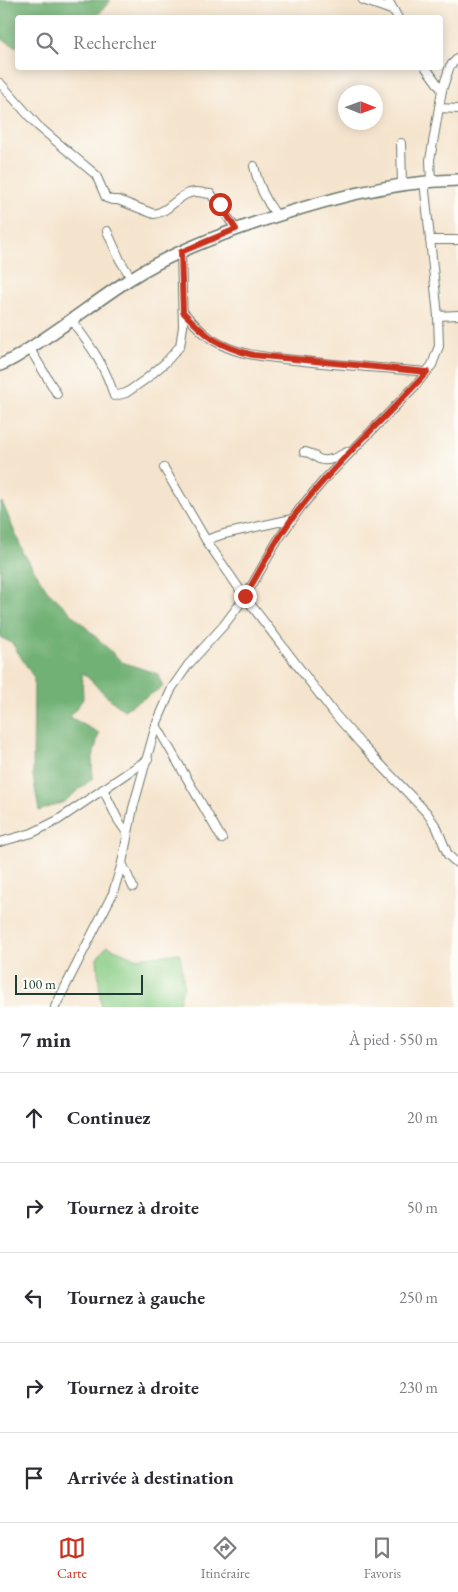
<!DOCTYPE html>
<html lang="fr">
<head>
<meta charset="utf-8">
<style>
  body { margin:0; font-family:"EB Garamond",serif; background:#f2f2f3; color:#2b2b33 }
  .compass { position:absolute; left:338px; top:85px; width:45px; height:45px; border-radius:50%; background:#fff; box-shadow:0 2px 12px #0003; rotate:91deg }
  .scale { position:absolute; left:15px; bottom:12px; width:128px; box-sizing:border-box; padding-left:5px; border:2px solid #1f3d34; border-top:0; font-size:14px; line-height:18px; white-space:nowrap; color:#1f3d34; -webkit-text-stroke:4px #fdfcf7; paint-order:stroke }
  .stop { position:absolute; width:15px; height:15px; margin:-11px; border:4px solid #c8321e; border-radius:50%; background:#fff }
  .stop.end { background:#c8321e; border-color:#fff; box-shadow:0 1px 5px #0008 }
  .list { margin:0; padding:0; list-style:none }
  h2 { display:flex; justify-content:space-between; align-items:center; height:65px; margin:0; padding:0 20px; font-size:21px }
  h2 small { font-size:16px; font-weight:400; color:#7c7c81 }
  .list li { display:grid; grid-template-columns:32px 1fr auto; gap:15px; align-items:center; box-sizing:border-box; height:90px; padding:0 20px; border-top:1px solid #e1e1e2 }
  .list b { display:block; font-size:19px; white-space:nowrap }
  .list em { font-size:16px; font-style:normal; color:#7c7c81 }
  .icon { flex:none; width:28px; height:28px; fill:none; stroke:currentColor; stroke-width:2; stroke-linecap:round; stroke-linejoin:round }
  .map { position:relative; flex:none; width:458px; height:1007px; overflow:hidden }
  .search { position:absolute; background:#fff; box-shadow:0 2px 12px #0003; left:15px; right:15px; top:15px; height:55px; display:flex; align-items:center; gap:12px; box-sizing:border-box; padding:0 18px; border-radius:5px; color:#7c7c81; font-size:19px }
  .sheet { height:515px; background:#fff }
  nav { display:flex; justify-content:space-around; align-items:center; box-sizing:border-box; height:70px; border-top:1px solid #e1e1e2; background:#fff; font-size:14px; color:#7c7c81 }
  nav a { display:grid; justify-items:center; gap:2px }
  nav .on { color:#c8321e }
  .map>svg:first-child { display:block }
  .green { fill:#8cce87; stroke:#56865e }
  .forest { fill:#71b174; stroke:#487754 }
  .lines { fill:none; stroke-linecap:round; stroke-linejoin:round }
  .minor-casing { stroke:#6a776a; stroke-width:10 }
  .secondary-casing { stroke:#6a776a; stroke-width:14 }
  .minor { stroke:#fff; stroke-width:8 }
  .secondary { stroke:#fff; stroke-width:11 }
  .route { stroke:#c8321e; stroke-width:6 }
</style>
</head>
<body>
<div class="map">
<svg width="458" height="1007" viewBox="0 0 458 1007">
  <rect width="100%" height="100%" fill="#fdfcf7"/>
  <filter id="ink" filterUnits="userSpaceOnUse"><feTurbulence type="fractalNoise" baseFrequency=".02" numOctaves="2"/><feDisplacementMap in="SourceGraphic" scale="10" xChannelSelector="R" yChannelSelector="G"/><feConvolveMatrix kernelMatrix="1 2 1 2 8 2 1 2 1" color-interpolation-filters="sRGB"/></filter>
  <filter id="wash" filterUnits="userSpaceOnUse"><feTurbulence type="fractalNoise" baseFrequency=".0096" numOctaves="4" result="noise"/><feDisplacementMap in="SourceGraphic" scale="20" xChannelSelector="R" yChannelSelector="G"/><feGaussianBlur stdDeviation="1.12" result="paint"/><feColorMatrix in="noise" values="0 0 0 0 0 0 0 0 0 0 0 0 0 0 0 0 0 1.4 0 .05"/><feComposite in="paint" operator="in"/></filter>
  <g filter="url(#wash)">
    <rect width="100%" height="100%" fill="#f5e4cd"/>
    <!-- green -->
    <polygon class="green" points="107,946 136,958 180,953 184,984 178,1007 101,1007 97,958"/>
    <!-- forest -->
    <g class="forest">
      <polygon points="0,0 111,0 96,17 18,18 17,47 0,38"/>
      <polygon points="2,502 24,554 47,590 122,662 158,674 163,687 124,710 112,701 82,672 83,699 70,717 99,733 92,761 93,778 64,802 39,811 33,776 34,678 12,643 0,637 0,503"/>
    </g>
  </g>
  <g filter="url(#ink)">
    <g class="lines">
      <!-- minor casing -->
      <g class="minor-casing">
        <g id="minor">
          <polyline points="363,0 394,11"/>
          <polyline points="388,0 398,18"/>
          <polyline points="426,68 442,90 430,160 431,181"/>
          <path d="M0,83l38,43 58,49 10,23 6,2h6l36,14c16,-2 25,-22 42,-22 5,0 10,2 15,2l25,35"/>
          <polyline points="442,90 450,66 458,58"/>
          <polyline points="439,108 458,109"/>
          <polyline points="401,143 402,185"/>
          <path d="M254,166c4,19 11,34 23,50"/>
          <polyline points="107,231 120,260 131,278"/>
          <polyline points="430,240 458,240"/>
          <path d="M183,312c11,11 22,25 37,32 23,12 49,13 74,16 44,5 89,8 133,12"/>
          <polyline points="438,316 458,315"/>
          <path d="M72,321c18,24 34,46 42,75l12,-3 20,-14 20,-17 14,-16 3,-19 -2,-75"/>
          <polyline points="30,349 57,394"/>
          <path d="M304,452c7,0 9,4 15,7 9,4 20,-3 28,-7"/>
          <polyline points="164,468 206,540 245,597 333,712 361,744 427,813 437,828 448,855 458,864"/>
          <polyline points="206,540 224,534 292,519"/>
          <polyline points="156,725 222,839"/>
          <polyline points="103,789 118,820 127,833"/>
          <polyline points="0,842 32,833 58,820 148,759"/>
          <polyline points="122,863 133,887"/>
          <polyline points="55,1007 113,893 122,863 133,808 156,725 172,688 188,665 224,625 245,597 278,540 301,507 324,480 416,385 432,365 439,346 438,316 424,181"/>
        </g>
      </g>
      <!-- secondary casing -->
      <g class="secondary-casing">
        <path id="secondary" d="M0,365c14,-5 27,-15 39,-23 31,-20 60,-43 91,-63 39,-25 84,-42 128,-57 67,-22 129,-40 200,-42"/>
      </g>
      <!-- minor -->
      <use href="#minor" class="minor"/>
      <!-- secondary -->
      <use href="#secondary" class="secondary"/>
    </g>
  </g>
  <g class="lines" filter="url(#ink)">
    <!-- route -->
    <path class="route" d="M220,204l16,25 -55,23 2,60c25,26 35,34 70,43l174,17c-41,46 -87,86 -125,134 -23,27 -39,60 -57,90"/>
  </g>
</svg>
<svg class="compass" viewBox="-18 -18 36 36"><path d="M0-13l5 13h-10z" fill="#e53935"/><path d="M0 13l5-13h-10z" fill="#7c7c81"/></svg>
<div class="scale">100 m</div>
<div class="stop" style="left:220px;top:204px"></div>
<div class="stop end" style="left:245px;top:596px"></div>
<div class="search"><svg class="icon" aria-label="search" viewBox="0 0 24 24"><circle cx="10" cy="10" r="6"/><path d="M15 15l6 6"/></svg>Rechercher</div>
</div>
<section class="sheet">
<h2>7 min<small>À pied · 550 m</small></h2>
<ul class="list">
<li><svg class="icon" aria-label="ahead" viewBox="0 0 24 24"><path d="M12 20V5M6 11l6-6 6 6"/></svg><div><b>Continuez</b></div><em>20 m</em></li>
<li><svg class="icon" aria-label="right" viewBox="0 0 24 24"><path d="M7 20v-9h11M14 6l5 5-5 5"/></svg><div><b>Tournez à droite</b></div><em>50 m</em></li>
<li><svg class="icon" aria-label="left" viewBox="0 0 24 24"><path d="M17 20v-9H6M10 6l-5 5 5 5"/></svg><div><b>Tournez à gauche</b></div><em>250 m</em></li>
<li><svg class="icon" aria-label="right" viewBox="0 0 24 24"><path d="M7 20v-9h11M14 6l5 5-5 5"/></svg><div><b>Tournez à droite</b></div><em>230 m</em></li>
<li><svg class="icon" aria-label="arrive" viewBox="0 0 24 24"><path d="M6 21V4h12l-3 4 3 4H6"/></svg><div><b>Arrivée à destination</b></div></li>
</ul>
</section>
<nav>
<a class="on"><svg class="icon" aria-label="map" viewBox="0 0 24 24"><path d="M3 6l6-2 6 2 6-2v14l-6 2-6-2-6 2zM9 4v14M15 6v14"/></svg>Carte</a>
<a><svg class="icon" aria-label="directions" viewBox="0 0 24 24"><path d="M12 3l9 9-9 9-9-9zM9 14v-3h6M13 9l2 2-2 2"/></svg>Itinéraire</a>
<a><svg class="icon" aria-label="saved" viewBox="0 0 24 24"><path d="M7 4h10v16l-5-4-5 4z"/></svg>Favoris</a>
</nav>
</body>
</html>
